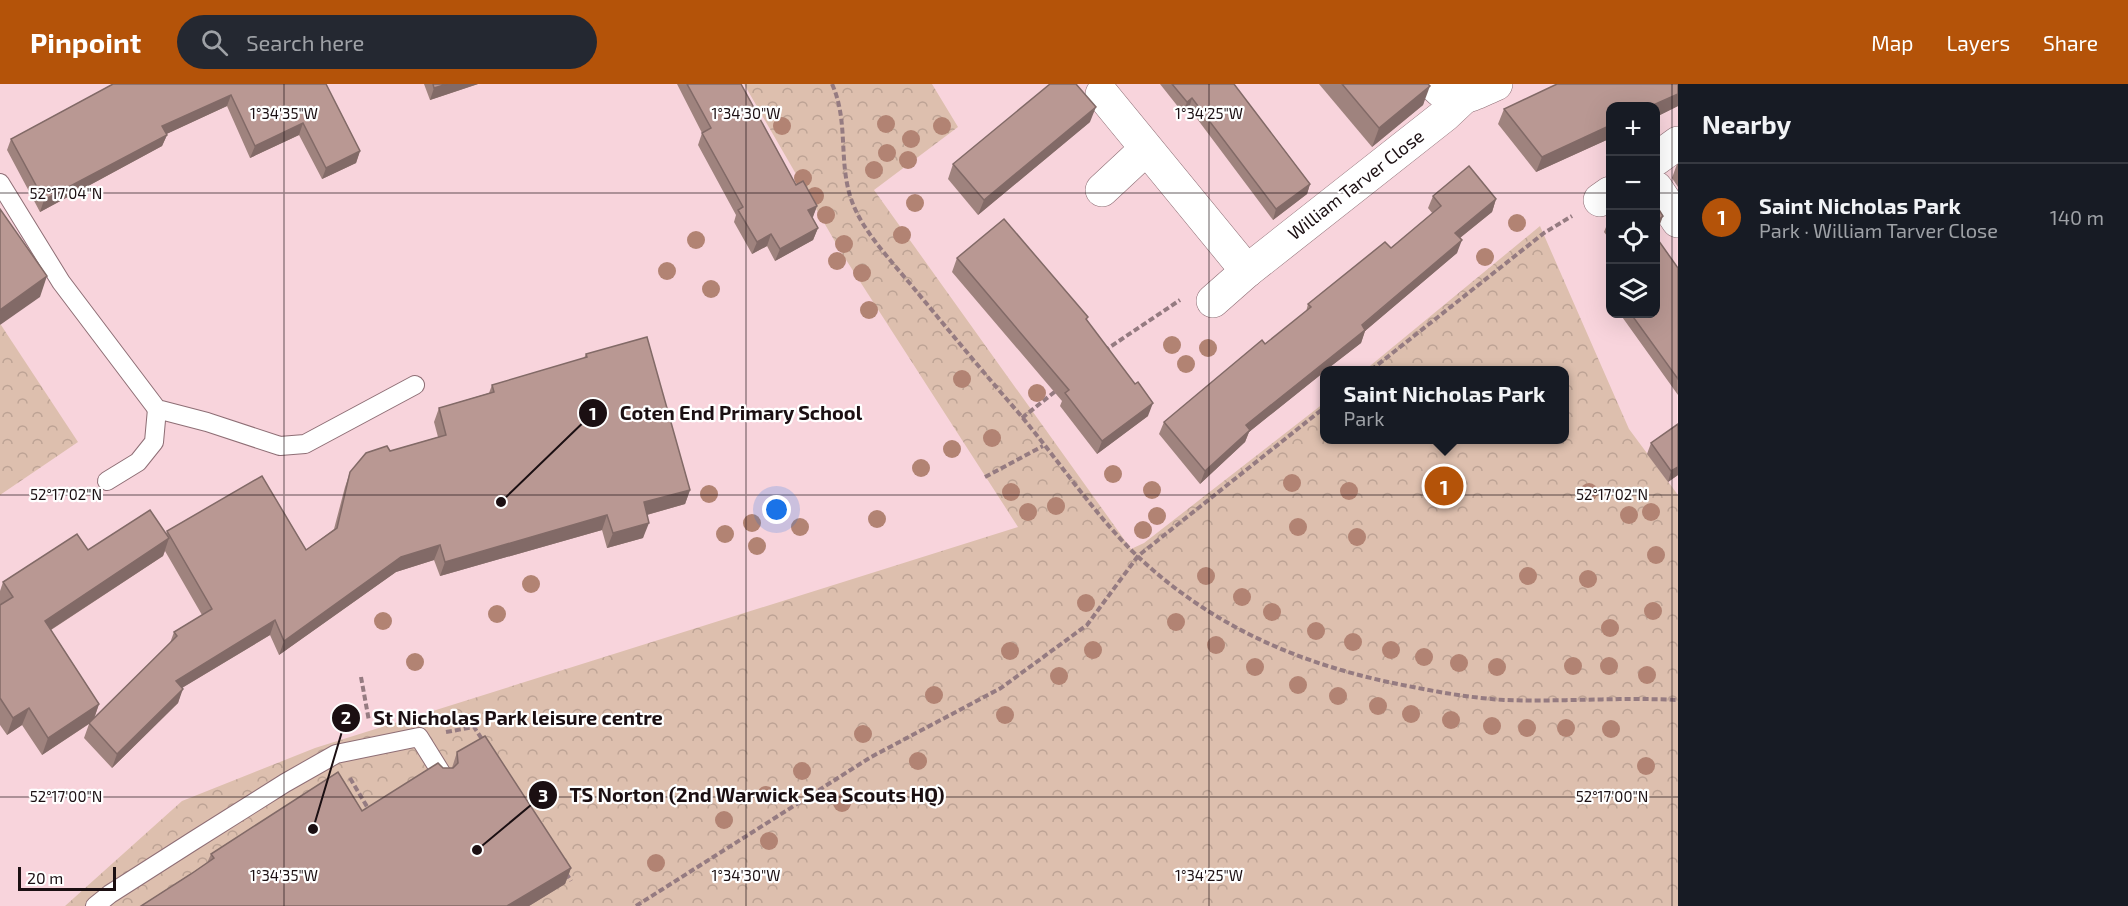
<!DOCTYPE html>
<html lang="en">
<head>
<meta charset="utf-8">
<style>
  body { margin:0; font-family:"Exo 2",sans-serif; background:#242831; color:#f1f3f6 }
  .controls { position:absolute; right:18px; top:18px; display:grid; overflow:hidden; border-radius:12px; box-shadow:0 6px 24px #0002 }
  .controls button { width:54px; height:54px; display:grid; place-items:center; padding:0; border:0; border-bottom:2px solid #363941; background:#171b24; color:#f1f3f6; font:30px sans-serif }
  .scale { position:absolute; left:18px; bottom:15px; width:98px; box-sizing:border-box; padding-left:6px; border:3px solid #1b0f12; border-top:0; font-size:16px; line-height:21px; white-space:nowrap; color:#1b0f12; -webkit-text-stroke:4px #fff; paint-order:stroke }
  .you { position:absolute; left:777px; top:426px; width:21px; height:21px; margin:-15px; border:4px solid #fff; border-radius:50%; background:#1a73e8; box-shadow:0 0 0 9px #1a73e833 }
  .badge { display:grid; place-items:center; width:39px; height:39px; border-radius:50%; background:#b45309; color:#fff; font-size:20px; font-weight:700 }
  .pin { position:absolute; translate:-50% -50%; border:3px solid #fff; box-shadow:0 2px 6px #0006 }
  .popup { position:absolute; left:1320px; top:282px; width:249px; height:78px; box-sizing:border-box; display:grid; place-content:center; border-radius:12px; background:#171b24; filter:drop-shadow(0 2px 4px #0005); font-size:20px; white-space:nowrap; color:#9ea1a6 }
  .popup b { font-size:22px; color:#f1f3f6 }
  .popup::after { content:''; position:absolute; left:50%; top:100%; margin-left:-12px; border:12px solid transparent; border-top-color:#171b24 }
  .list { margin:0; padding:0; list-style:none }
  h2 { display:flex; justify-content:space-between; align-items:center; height:78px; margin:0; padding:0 24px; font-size:26px }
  h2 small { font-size:20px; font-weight:400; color:#9ea1a6 }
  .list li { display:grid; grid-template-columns:39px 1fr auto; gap:18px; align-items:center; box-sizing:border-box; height:108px; padding:0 24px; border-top:2px solid #363941 }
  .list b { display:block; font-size:22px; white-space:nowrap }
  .list p { margin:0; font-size:20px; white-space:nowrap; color:#9ea1a6 }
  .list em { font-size:20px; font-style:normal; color:#9ea1a6 }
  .icon { flex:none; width:33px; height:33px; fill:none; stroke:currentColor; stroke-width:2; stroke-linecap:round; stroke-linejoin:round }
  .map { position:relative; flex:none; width:1678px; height:822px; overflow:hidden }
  header { display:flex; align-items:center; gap:36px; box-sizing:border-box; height:84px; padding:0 30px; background:#b45309; color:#fff }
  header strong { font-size:28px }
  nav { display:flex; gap:33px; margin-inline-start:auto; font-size:21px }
  .search { width:420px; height:54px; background:#242831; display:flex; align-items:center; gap:15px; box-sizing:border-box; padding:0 21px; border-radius:33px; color:#9ea1a6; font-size:22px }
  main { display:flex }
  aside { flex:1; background:#171b24 }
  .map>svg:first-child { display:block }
  .park { fill:url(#park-crowns) }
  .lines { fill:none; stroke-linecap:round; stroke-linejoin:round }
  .lane-casing { stroke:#8e6e75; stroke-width:20 }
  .street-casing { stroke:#8e6e75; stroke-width:34 }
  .path { stroke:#957b81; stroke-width:4; stroke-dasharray:6 3; stroke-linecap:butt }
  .lane { stroke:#fff; stroke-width:18 }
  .street { stroke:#fff; stroke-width:33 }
  .tree { fill:#b28373 }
  .wall { fill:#9f837e; fill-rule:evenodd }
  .shaded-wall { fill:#826a67 }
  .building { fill:#b99893; stroke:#826a67; stroke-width:1.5 }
  .ticks { fill:none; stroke:#1b0f12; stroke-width:1.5; stroke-opacity:0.45 }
  .labels { text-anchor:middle; stroke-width:4.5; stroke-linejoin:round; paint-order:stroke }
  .street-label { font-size:18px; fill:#1b0f12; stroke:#fff }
  .ticks-label { font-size:15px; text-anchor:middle; fill:#1b0f12; stroke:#fff; stroke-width:4.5; stroke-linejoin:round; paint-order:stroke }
  .leader { fill:none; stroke:#1b0f12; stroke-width:2 }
  .callout-dot { fill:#1b0f12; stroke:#fff; stroke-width:2 }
  .mark-label { font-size:18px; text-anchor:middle; font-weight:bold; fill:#fff }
  .callout-label { font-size:20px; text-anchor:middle; font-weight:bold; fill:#1b0f12; stroke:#fff; stroke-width:4.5; stroke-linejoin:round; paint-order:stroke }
</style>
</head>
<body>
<header>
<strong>Pinpoint</strong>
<div class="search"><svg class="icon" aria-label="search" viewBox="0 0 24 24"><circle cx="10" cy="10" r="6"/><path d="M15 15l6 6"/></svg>Search here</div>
<nav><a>Map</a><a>Layers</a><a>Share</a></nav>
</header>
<main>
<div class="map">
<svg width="1678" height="822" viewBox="0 0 1678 822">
  <defs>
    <pattern id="park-crowns" width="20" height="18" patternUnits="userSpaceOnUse" patternTransform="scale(1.5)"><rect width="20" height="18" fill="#ddbfae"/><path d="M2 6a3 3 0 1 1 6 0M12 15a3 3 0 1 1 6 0" fill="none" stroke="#bda395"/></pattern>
  </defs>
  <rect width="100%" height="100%" fill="#f8d4dc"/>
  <!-- park -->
  <g class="park">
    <polygon points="744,0 932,0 958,43 874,106 1131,465 1144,459 1324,319 1324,356 1564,356 1564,286 1365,286 1540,142 1629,345 1678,411 1678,822 65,822 182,717 315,664 1018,443 841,168"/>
    <polygon points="1,241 78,358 0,411 0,241"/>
  </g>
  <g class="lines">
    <!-- lane casing -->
    <g class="lane-casing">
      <g id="lane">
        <polyline points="0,99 61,198 157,325 207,338 280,362 305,360 415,301"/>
        <polyline points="107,397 138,378 154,358 157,325"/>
        <polyline points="95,822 110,810 193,757 285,699 336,670 419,653 442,690"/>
      </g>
    </g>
    <!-- street casing -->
    <g class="street-casing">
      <g id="street">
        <path d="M1434,0c20,24 38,10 62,0"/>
        <polyline points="1102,10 1247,187"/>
        <polyline points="1656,75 1678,59"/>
        <polyline points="1656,104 1678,137"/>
        <polyline points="1102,106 1146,65"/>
        <polyline points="1600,116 1610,109"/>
        <polyline points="1213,217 1247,187 1445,31 1463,14"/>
      </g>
    </g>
    <!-- path -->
    <g class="path">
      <path d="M832,0c19,42 3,86 25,129 12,25 42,57 60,79 33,40 66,80 100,119 39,46 72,96 114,139 80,78 174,117 282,137 30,6 60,11 91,13 58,2 116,-3 174,0"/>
      <polyline points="1104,267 1180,216"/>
      <polyline points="1371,286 1544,149 1572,132"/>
      <polyline points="1022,334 1057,306"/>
      <polyline points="985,393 1043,362"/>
      <polyline points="361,593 369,637"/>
      <polyline points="446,648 474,643 484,658"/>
      <polyline points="350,694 369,726"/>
      <polyline points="566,789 571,797"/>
      <polyline points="636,822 871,673 1001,604 1087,541 1138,472 1324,324"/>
    </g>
    <!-- lane -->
    <use href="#lane" class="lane"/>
    <!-- street -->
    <use href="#street" class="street"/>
  </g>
  <!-- trees -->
  <g class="tree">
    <circle cx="886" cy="40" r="9"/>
    <circle cx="782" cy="42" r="9"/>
    <circle cx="942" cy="42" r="9"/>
    <circle cx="911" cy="55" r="9"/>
    <circle cx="887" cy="69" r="9"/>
    <circle cx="908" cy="76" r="9"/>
    <circle cx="874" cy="86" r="9"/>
    <circle cx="803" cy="94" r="9"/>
    <circle cx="815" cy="112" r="9"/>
    <circle cx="915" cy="119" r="9"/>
    <circle cx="826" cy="131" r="9"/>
    <circle cx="1517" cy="139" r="9"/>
    <circle cx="902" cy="151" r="9"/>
    <circle cx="696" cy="156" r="9"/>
    <circle cx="844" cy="160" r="9"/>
    <circle cx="1485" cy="173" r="9"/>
    <circle cx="837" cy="177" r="9"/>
    <circle cx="667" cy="187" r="9"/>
    <circle cx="862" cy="189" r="9"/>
    <circle cx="711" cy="205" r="9"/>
    <circle cx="869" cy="226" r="9"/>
    <circle cx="1172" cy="261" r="9"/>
    <circle cx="1208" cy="264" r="9"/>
    <circle cx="1186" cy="280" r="9"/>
    <circle cx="962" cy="295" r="9"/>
    <circle cx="1037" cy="309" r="9"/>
    <circle cx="992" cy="354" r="9"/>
    <circle cx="952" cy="365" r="9"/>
    <circle cx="921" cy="384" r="9"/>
    <circle cx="1113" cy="390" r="9"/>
    <circle cx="1292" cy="399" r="9"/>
    <circle cx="1152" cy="406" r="9"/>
    <circle cx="1349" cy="407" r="9"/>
    <circle cx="1011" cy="408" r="9"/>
    <circle cx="1589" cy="408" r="9"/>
    <circle cx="709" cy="410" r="9"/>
    <circle cx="1056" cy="422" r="9"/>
    <circle cx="1028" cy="428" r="9"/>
    <circle cx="1651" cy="428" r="9"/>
    <circle cx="1629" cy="431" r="9"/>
    <circle cx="1157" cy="432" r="9"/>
    <circle cx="877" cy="435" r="9"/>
    <circle cx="752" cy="439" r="9"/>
    <circle cx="800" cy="443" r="9"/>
    <circle cx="1298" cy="443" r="9"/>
    <circle cx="1143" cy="446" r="9"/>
    <circle cx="725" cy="450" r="9"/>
    <circle cx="1357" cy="453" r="9"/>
    <circle cx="757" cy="462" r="9"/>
    <circle cx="1656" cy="471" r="9"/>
    <circle cx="1206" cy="492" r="9"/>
    <circle cx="1528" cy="492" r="9"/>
    <circle cx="1588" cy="495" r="9"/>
    <circle cx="531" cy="500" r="9"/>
    <circle cx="1242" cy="513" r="9"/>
    <circle cx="1086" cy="519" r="9"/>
    <circle cx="1653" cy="527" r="9"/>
    <circle cx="1272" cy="528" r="9"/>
    <circle cx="497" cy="530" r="9"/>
    <circle cx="383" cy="537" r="9"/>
    <circle cx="1176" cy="538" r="9"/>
    <circle cx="1610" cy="544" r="9"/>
    <circle cx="1316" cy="547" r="9"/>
    <circle cx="1353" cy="558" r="9"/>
    <circle cx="1216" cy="561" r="9"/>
    <circle cx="1093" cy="566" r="9"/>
    <circle cx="1391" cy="566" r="9"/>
    <circle cx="1010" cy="567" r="9"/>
    <circle cx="1424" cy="573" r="9"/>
    <circle cx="415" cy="578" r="9"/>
    <circle cx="1459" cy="579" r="9"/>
    <circle cx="1573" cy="582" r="9"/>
    <circle cx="1609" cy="582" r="9"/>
    <circle cx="1255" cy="583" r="9"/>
    <circle cx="1497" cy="583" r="9"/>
    <circle cx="1647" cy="591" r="9"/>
    <circle cx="1059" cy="592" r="9"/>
    <circle cx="1298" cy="601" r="9"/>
    <circle cx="934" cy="611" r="9"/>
    <circle cx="1338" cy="612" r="9"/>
    <circle cx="1378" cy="622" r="9"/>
    <circle cx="1411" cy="630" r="9"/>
    <circle cx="1005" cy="631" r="9"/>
    <circle cx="1451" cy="636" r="9"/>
    <circle cx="1492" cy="642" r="9"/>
    <circle cx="1527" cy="644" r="9"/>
    <circle cx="1566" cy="644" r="9"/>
    <circle cx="1611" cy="645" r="9"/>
    <circle cx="863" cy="650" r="9"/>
    <circle cx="918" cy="677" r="9"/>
    <circle cx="1646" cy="682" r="9"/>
    <circle cx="802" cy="687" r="9"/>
    <circle cx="766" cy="711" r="9"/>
    <circle cx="842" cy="719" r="9"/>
    <circle cx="724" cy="736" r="9"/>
    <circle cx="769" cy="757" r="9"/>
    <circle cx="656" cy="779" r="9"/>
  </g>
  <!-- wall -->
  <g class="wall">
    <polygon points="113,0 326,0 360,67 356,79 322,95 299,51 250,74 227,22 166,50 167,51 162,62 40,128 7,66 11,55"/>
    <polygon points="424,0 478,0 430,16"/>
    <polygon points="677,0 741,0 796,101 817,122 812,134 818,144 813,156 775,177 767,162 752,170 734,138 736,131 698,61 702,49"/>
    <polygon points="1160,0 1234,0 1310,100 1307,110 1273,136 1189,24 1183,29"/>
    <polygon points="1319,0 1428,0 1423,21 1372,63"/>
    <polygon points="1678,0 1678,22 1656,33 1656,22 1611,22 1611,54 1536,88 1498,40 1504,25"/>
    <polygon points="1090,38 978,131 948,95 953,80"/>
    <polygon points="1677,80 1678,80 1678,103 1672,94"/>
    <polygon points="1433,112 1496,115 1492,128 1460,154 1457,169 1365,247 1361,259 1326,286 1324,286 1324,288 1249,348 1245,358 1200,400 1159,350 1164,338 1306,228 1308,220 1391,164 1433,130 1428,124"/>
    <polygon points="1611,136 1611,157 1604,148 1608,138"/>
    <polygon points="957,174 1087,236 1148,332 1097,370 1060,322 1062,317 952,188"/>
    <polygon points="1678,184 1678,311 1620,230 1656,230"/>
    <path d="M586,270l104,136 -5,14 -38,11 -4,23 -36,10 -5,-18 -162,46 -6,-16 -38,12 -117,83 -9,-20 -88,53 -4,15 -66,65 -28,-30 5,-14 -47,31 -20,-30 -15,10 -7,-10v-134l3,-9 85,-32 78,-16 1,-3 139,19 28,-21 11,-42 5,-15 40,-21 48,-14 -4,-15 5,-14 50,-15 3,-8 92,-27zM165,467l37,64 -28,17 -4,11 -76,76 5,-15 -48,-74 112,-74z"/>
    <polygon points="1678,340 1678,391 1668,398 1647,370 1651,359"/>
    <polygon points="457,668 571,784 565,800 529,822 141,822 207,779 211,770 362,727 443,684 452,684"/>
  </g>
  <!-- shaded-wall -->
  <g class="shaded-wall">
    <polygon points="447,0 478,0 430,16 434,4"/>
    <polygon points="1430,2 1423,21 1372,63 1379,44"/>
    <polygon points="1678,10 1678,22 1656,33 1656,22 1651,22"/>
    <polygon points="231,11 227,22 158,54 162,42"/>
    <polygon points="1192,14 1189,24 1183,29 1187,18"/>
    <polygon points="1096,23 1090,38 978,131 984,116"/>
    <polygon points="303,39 299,51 250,74 255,62"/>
    <polygon points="1611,41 1611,54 1536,88 1542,73"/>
    <polygon points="167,51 162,62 40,128 44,116"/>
    <polygon points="360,67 356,79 322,95 326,84"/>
    <polygon points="1310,100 1307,110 1273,136 1276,125"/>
    <polygon points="1496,115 1492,128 1451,161 1455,149"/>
    <polygon points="817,122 813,133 804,138 808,126"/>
    <polygon points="1663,132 1659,143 1656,145 1656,138"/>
    <polygon points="818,144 813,156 775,177 780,165"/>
    <polygon points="771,150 767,162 752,170 757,158"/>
    <polygon points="1462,156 1457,169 1365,247 1361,259 1326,286 1324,286 1324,288 1249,348 1245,358 1200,400 1205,387 1246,341"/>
    <polygon points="47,192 40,213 0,241 0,226"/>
    <polygon points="1153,319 1148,332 1097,370 1102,357"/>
    <polygon points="1678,383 1678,391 1668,398 1671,387"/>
    <polygon points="690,406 685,420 639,433 644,418"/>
    <polygon points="607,431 602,446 440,492 445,478"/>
    <polygon points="649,439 643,454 607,464 613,449"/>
    <polygon points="169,454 163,472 38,554 45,537"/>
    <polygon points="440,461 434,476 396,488 279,571 284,557 401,473"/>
    <polygon points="275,536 270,551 170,611 176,597"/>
    <polygon points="183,605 178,619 112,684 117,670"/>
    <polygon points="99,620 93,637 42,671 48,654"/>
    <polygon points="29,624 22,641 7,651 13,634"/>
    <polygon points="571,784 565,800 529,822 507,822"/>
  </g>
  <!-- building -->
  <g class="building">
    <polygon points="113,0 326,0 360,67 326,84 303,39 255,62 231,11 162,42 167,51 44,116 11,55"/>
    <polygon points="433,0 447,0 434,4"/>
    <polygon points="687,0 741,0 796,101 803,97 817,122 808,126 818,144 780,165 771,150 757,158 738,126 743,123 702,49 711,44"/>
    <polygon points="1050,0 1076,0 1096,23 984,116 953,80"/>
    <polygon points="1172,0 1234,0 1310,100 1276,125 1192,14 1187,18"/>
    <polygon points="1342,0 1428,0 1430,2 1379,44"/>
    <polygon points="1557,0 1678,0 1678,10 1651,22 1611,22 1611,41 1542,73 1504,25"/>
    <polygon points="1469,82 1496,115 1455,149 1462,156 1362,241 1365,246 1246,341 1250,346 1205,387 1164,338 1262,256 1265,260 1311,223 1308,220 1385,158 1391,164 1441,122 1433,112"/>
    <polygon points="1656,121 1663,132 1656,138"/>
    <polygon points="0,125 47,192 0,226"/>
    <polygon points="1004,135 1088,233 1086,235 1135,300 1138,298 1153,319 1102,357 1065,309 1069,306 957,174"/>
    <polygon points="1656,153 1678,184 1678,295 1631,230 1656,230"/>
    <polygon points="647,253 690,406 644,418 649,439 613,449 607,431 445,478 440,461 401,473 284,557 275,536 176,597 183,605 117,670 89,639 177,552 174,548 212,525 167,447 262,392 306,466 337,444 350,388 366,369 387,362 390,367 446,351 439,324 494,308 492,301 587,273 586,270"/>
    <polygon points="1678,340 1678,383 1671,387 1651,359"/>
    <polygon points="150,426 169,454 45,537 99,620 48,654 29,624 13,634 0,614 0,521 13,513 3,498 77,450 88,466"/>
    <polygon points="485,652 571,784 507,822 141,822 191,790 214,774 211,770 338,688 362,727 438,679 443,684 453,684 458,679 457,668"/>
  </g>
  <!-- ticks -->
  <path class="ticks" d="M284,0v822M746,0v822M1209,0v822M1672,0v822M0,109h1610M1656,109h22M0,411h1678M0,713h1678"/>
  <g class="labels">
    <!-- street labels -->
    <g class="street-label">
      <text transform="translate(1356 101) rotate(-38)" y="6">William Tarver Close</text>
    </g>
  </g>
  <g class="ticks-label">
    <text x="284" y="35">1°34'35"W</text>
    <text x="746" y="35">1°34'30"W</text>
    <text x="1209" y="35">1°34'25"W</text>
    <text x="66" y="115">52°17'04"N</text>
    <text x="66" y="416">52°17'02"N</text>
    <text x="1612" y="416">52°17'02"N</text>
    <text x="66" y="718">52°17'00"N</text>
    <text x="1612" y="718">52°17'00"N</text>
    <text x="284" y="797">1°34'35"W</text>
    <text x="746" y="797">1°34'30"W</text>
    <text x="1209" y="797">1°34'25"W</text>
  </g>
  <!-- callouts -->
  <path class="leader" d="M501 418L593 329M313 745L346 634M477 766L543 711"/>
  <g class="callout-dot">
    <circle cx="501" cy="418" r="6"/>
    <circle cx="313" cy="745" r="6"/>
    <circle cx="477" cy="766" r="6"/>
    <circle cx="593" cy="329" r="15"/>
    <circle cx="346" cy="634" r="15"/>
    <circle cx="543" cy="711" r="15"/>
  </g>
  <g class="mark-label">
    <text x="593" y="336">1</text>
    <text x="346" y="640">2</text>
    <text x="543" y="718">3</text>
  </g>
  <g class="callout-label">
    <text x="741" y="336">Coten End Primary School</text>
    <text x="518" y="641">St Nicholas Park leisure centre</text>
    <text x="757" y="718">TS Norton (2nd Warwick Sea Scouts HQ)</text>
  </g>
</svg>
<div class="controls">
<button>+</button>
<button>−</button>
<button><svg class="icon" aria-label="locate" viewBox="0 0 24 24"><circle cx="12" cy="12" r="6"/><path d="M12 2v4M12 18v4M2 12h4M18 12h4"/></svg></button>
<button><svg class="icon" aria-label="layers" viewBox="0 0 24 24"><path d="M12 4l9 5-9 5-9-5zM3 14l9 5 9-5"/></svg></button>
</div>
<div class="scale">20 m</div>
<div class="you"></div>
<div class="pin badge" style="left:1444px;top:402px">1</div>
<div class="popup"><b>Saint Nicholas Park</b>Park</div>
</div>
<aside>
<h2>Nearby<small></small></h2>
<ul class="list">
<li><span class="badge">1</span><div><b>Saint Nicholas Park</b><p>Park · William Tarver Close</p></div><em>140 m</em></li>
</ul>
</aside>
</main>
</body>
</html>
